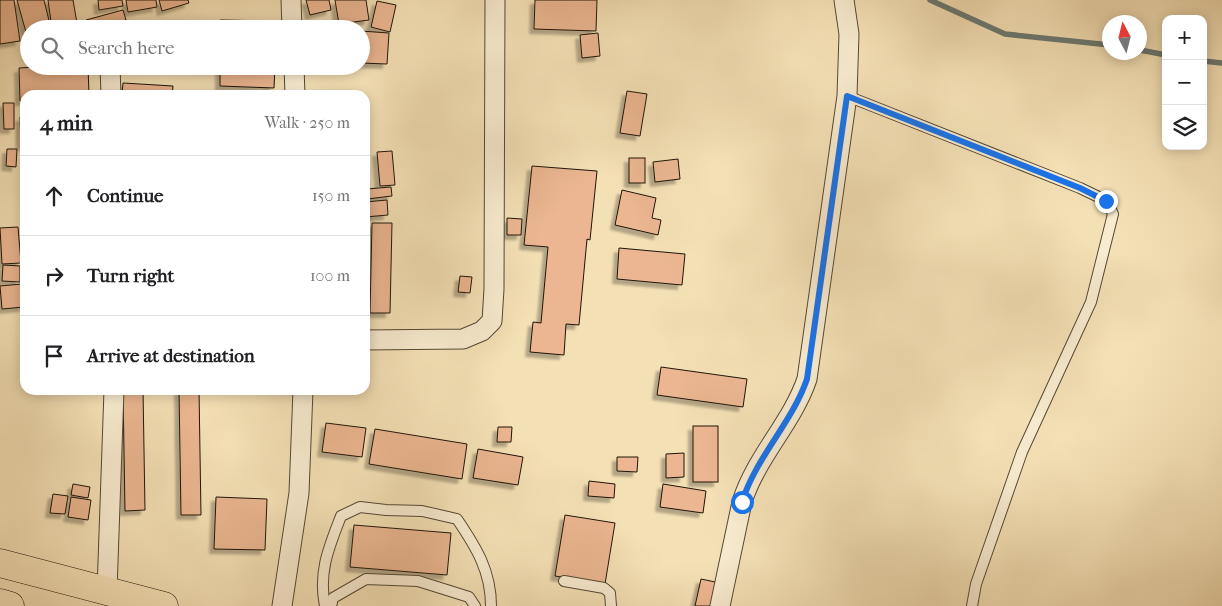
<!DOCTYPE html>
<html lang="en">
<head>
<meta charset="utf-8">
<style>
  body { margin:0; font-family:"IM FELL French Canon",serif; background:#f2f2f2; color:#202124 }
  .controls { position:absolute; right:15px; top:15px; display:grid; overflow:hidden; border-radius:10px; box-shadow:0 2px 12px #0003 }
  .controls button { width:45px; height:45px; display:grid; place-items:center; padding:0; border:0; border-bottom:1px solid #e0e0e0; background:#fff; color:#202124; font:25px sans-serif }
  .compass { position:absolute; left:1102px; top:15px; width:45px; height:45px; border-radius:50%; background:#fff; box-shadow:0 2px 12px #0003; rotate:353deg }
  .stop { position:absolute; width:15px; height:15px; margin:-11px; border:4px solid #1a73e8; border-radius:50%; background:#fff }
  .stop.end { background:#1a73e8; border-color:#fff; box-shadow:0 1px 5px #0008 }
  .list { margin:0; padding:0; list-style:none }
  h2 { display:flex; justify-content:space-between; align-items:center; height:65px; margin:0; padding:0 20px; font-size:21px }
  h2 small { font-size:16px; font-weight:400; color:#757577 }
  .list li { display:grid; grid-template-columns:32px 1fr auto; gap:15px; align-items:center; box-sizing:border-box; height:80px; padding:0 20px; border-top:1px solid #e0e0e0 }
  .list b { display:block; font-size:19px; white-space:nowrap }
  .list em { font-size:16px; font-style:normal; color:#757577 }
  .icon { flex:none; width:28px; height:28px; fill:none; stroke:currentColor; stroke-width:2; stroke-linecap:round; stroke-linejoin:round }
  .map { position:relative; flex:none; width:1222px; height:606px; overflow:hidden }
  .search { position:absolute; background:#fff; box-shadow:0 2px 12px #0003; left:20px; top:20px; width:350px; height:55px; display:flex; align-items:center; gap:12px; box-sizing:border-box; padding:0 18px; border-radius:28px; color:#757577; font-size:19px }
  .panel { position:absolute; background:#fff; box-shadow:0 2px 12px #0003; left:20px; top:90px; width:350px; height:305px; border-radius:15px }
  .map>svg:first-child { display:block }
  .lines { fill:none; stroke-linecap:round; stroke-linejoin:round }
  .stream { stroke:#6b7971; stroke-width:5.5 }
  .building { fill:#ebb691; stroke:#1e150a; filter:url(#shadow) }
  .service-casing { stroke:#544835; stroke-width:12 }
  .minor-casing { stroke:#544835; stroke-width:21 }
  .trunk-casing { stroke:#1e150a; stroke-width:29 }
  .service { stroke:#f8ebcf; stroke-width:10 }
  .minor { stroke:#f8ebcf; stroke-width:19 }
  .trunk { stroke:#f4e0b5; stroke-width:28 }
  .route { stroke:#1a73e8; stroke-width:6 }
</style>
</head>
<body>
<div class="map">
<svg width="1222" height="606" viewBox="0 0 1222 606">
  <defs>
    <filter id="shadow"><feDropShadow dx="-4.5" dy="4.5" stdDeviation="1" flood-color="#0004"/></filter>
  </defs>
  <rect width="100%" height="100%" fill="#f4e0b5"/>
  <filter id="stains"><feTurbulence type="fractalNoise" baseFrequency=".004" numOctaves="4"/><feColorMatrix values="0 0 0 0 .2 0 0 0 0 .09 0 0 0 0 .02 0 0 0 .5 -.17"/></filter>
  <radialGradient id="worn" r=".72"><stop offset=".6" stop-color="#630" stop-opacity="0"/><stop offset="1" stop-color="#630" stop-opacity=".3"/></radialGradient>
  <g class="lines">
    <!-- stream -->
    <g class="stream">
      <polyline points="930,0 1005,34 1110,45"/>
      <polyline points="1140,50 1166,55"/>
      <polyline points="1203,61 1222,63"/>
    </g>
  </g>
  <!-- building -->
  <g class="building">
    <polygon points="0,0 14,0 20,41 0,44"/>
    <polygon points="17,0 44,0 51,29 29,29 29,43"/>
    <polygon points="48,0 73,0 78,29 52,29"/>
    <polygon points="98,0 122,0 123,6 99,10"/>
    <polygon points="126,0 156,0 157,7 128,12"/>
    <polygon points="159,0 188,0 189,3 162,11"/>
    <polygon points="306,0 329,0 331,10 310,15"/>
    <polygon points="335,0 366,0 369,20 339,24"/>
    <polygon points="535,0 597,0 596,31 534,29"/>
    <polygon points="377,1 396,5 390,32 371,27"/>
    <polygon points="123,10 126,20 89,29 86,20"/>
    <polygon points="220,20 275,21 275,29 220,29"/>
    <polygon points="192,22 193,29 119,29 118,28"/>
    <polygon points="361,31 389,33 387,64 361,63"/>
    <polygon points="598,33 600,56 582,58 580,35"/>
    <polygon points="50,66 88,66 89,95 25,95 25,101 20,101 19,68"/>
    <polygon points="220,66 275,66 274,88 220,86"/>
    <polygon points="123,83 173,86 172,95 122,95"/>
    <polygon points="627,91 647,94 640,136 620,133"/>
    <polygon points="178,92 201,93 200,95 178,95"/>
    <polygon points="3,103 14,103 14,129 4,129"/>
    <polygon points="20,117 25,117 25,145 21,145"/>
    <polygon points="7,149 17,149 16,167 6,166"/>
    <polygon points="392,151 395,185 380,186 377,152"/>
    <rect x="629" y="158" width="16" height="25"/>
    <polygon points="678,159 680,179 655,182 653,162"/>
    <polygon points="532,166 597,171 590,240 587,239 579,325 566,324 564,355 530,352 533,322 541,323 548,247 524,245"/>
    <polygon points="391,187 392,196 367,199 366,189"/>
    <polygon points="622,190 656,198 652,218 661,220 658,235 615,225"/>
    <polygon points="387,200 388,215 365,217 365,202"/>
    <polygon points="507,218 522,219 521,235 507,235"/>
    <polygon points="372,223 392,223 390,313 370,313"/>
    <polygon points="18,227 21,263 2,264 0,228"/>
    <polygon points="619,248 685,254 682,285 617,279"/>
    <polygon points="3,265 20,266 20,282 2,281"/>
    <polygon points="460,276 472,277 470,293 458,292"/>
    <polygon points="365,281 368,314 365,314"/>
    <polygon points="22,284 24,307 2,309 0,286"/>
    <polygon points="661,367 747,379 743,407 657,395"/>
    <polygon points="123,390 143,390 145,510 125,511"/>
    <polygon points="179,390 199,390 201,515 181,515"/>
    <polygon points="326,423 366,428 362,457 322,452"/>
    <rect x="693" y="426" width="25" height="56"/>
    <polygon points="498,427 512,427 511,442 497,442"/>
    <polygon points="375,429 467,444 462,479 369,464"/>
    <polygon points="478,449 523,457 518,485 473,478"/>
    <polygon points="684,453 684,477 666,478 666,454"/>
    <polygon points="617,457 638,457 637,472 617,471"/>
    <polygon points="589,481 615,484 614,498 588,496"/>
    <polygon points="73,484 90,487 88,498 71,495"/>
    <polygon points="663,484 706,491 703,513 660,507"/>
    <polygon points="53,494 68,496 65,514 50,513"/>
    <polygon points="71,497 91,500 88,520 68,517"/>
    <polygon points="216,497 267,499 265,550 214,549"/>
    <polygon points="565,515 615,523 605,584 555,576"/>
    <polygon points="354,525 451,533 447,575 350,567"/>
    <polygon points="701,579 720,583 714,606 695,606"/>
  </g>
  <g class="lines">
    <!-- service casing -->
    <g class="service-casing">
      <g id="service">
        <polyline points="847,96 1080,188 1107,201 1113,214 1091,302 1022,452 976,584 972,606"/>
        <polyline points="564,581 604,588 610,593 611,606"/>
        <path d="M325,606c-7,-34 4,-59 16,-90l19,-9 26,3 36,1 35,8c19,28 34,52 34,87"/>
        <polyline points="331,606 333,598 366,579 418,581 469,597 475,606"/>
      </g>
    </g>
    <!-- minor casing -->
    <g class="minor-casing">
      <g id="minor">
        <polyline points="291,0 292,29"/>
        <polyline points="110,66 111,95"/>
        <polyline points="294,66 295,95"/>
        <polyline points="365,340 463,339 482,331 492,321 494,289 495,0"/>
        <polyline points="107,591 114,390"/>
        <polyline points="282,606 299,493 303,390"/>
        <path d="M720,606l22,-104c14,-45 50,-79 65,-123l40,-283 2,-62 -5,-34"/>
      </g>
    </g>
    <!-- trunk casing -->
    <g class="trunk-casing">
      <g id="trunk">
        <polyline points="0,563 164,606"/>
        <polyline points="0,603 10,606"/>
      </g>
    </g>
    <!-- service -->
    <use href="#service" class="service"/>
    <!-- minor -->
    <use href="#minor" class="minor"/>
    <!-- trunk -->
    <use href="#trunk" class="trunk"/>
  </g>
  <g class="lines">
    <!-- route -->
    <path class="route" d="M742,502c14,-45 50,-79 65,-123l40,-283 233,92 26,13"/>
  </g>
  <rect width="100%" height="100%" filter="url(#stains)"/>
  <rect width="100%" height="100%" fill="url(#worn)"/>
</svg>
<div class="controls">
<button>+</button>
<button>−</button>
<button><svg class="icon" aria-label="layers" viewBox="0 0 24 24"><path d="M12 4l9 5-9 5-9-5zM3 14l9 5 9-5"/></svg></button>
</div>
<svg class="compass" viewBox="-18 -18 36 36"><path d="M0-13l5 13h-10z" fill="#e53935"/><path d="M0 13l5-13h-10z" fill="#757577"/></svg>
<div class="stop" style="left:742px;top:502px"></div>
<div class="stop end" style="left:1106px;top:201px"></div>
<div class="search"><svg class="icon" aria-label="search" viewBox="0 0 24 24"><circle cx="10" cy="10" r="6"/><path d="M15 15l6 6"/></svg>Search here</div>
<section class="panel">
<h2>4 min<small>Walk · 250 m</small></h2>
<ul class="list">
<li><svg class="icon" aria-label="ahead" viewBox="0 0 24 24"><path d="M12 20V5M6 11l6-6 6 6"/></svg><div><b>Continue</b></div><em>150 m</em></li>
<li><svg class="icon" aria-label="right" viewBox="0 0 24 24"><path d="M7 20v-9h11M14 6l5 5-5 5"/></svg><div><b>Turn right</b></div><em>100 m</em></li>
<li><svg class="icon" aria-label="arrive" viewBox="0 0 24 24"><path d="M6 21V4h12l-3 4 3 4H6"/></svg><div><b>Arrive at destination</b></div></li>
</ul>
</section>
</div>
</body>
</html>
